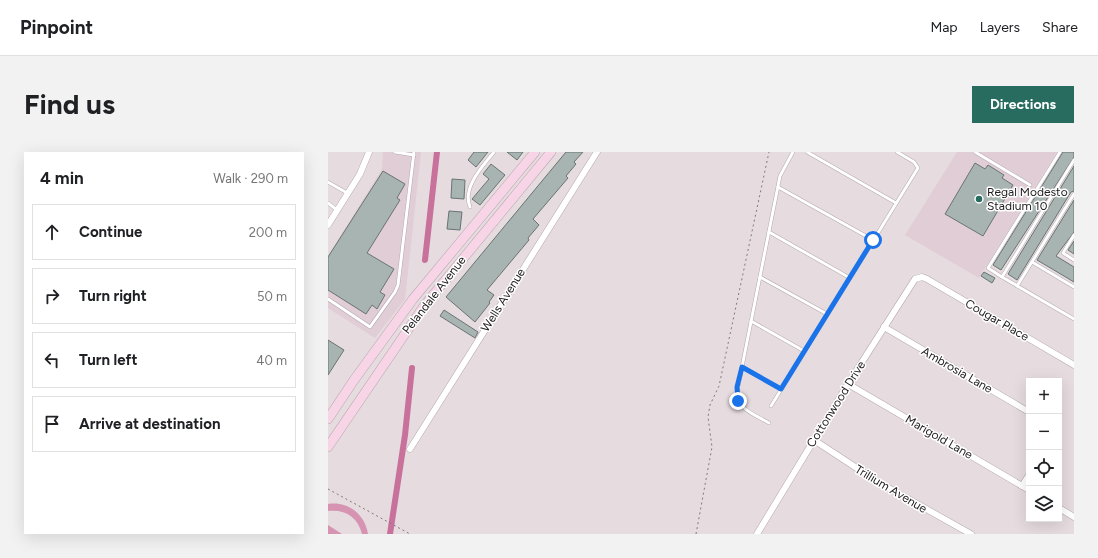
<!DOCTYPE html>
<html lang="en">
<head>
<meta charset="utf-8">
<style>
  body { margin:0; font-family:Figtree,sans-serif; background:#f2f2f2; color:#202124 }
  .controls { position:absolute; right:12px; bottom:12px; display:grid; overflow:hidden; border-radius:0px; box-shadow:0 4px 16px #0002 }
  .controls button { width:36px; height:36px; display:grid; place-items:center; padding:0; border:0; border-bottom:1px solid #e0e0e0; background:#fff; color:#202124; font:20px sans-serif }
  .stop { position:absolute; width:12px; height:12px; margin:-9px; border:3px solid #1a73e8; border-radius:50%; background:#fff }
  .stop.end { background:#1a73e8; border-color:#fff; box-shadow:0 1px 4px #0008 }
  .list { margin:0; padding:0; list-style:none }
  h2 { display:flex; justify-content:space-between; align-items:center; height:52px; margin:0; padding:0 16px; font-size:17px }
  h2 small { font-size:13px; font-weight:400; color:#757577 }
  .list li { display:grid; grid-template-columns:26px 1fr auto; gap:12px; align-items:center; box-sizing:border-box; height:56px; margin:0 8px 8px; padding:0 8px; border:1px solid #e0e0e0; border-radius:0px }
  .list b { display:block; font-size:15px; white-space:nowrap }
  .list em { font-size:13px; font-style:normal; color:#757577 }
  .icon { flex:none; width:22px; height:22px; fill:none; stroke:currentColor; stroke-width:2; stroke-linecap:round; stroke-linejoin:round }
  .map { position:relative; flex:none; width:746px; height:382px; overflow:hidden; border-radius:0px }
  header { display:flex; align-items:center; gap:24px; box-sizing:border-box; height:56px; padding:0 20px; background:#fff; border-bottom:1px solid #e0e0e0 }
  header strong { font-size:19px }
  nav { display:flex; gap:22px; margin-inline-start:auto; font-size:14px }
  .intro { display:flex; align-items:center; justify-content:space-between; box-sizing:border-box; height:96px; padding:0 24px }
  h1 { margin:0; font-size:28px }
  .button { padding:10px 18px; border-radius:0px; background:#276c5f; color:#fff; font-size:14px; font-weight:700 }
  main { display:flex; gap:24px; padding:0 24px }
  aside { flex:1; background:#fff; border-radius:0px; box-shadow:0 4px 16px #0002 }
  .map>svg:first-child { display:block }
  .built { fill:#e1cdd5 }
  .green { fill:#d694b2 }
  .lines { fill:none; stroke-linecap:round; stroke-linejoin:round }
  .canal { stroke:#c8719b; stroke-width:6 }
  .building { fill:#a8b4b1; stroke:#697471 }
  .lane-casing { stroke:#b5a9ae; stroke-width:4 }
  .street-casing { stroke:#b5a9ae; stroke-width:7 }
  .secondary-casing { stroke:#b5a9ae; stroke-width:10 }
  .path { stroke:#817a7d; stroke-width:1; stroke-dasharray:2 3; stroke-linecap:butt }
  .lane { stroke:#fff; stroke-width:3 }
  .street { stroke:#fff; stroke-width:6 }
  .secondary { stroke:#f7d4e6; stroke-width:9 }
  .route { stroke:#1a73e8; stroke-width:5 }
  .poi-dot { fill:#276c5f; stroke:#fff; stroke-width:1.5 }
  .labels { text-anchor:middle; stroke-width:3; stroke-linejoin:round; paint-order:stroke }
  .poi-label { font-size:12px; fill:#242021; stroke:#fff; text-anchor:start }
  .street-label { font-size:12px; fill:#242021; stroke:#fff }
</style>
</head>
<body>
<header>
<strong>Pinpoint</strong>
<nav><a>Map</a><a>Layers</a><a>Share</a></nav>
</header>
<div class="intro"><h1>Find us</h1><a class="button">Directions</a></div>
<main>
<aside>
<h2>4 min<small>Walk · 290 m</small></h2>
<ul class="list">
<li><svg class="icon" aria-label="ahead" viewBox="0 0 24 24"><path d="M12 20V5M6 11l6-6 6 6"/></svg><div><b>Continue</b></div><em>200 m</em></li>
<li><svg class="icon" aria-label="right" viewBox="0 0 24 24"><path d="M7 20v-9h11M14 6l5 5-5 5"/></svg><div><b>Turn right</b></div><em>50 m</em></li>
<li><svg class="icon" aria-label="left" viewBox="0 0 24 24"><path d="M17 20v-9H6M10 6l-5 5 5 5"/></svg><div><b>Turn left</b></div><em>40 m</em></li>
<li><svg class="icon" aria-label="arrive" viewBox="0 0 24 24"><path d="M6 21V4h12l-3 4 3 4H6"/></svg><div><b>Arrive at destination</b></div></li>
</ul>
</aside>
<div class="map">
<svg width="746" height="382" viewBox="0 0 746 382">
  <rect width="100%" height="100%" fill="#e6dbdf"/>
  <!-- built -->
  <g class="built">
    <polygon points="55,0 93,0 77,147 47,186 0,156 0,104 54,17"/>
    <polygon points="629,0 729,0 651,126 577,83"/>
  </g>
  <!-- green -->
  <g class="green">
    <path d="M0,352c20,-3 37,10 40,30h-6c-4,-17 -17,-25 -34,-23z"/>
    <polygon points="0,373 14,382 0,382"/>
  </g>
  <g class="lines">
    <!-- canal -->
    <g class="canal">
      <polyline points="97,108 109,0"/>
      <polyline points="62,382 77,283 84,216"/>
    </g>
  </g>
  <!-- building -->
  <g class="building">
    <polygon points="146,0 160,0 148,15 140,8"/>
    <polygon points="179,0 195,0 189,8"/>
    <polygon points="238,0 255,0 246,10 248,12 238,24 240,26 205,67 211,73 200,86 201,88 159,138 166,143 161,150 162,151 147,170 118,145"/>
    <polygon points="735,0 746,0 746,5 673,118 665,113"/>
    <polygon points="647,11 657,17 660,13 676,23 674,26 685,33 655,84 617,62"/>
    <polygon points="163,12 177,23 152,53 144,47 161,27 155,22"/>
    <polygon points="746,14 746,39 743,40 689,128 680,122"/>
    <polygon points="55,19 77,32 69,46 72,48 39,101 66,117 52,140 57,143 49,157 44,153 38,162 0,138 0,105"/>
    <polygon points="124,27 137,28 136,47 123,46"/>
    <polygon points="746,48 746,80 728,104 746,115 746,130 709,108"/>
    <polygon points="121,59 134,60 132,78 119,77"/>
    <polygon points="746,89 746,102 740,98"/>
    <polygon points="656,120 667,126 664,131 653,124"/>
    <polygon points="116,158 150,180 147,186 112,164"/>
    <polygon points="0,188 16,198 0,223"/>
  </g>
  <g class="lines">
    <!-- lane casing -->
    <g class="lane-casing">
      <g id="lane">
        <polyline points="67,0 86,3"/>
        <polyline points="479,0 568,51"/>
        <polyline points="647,0 702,33"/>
        <polyline points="732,0 660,116 674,125 746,8"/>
        <polyline points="0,30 19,41"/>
        <polyline points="450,35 545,88"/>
        <polyline points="0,51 9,58"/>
        <path d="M142,55c-8,-20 13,-41 24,-55"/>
        <polyline points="441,80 522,126"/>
        <polyline points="746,83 735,101 746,108"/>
        <polyline points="704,110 746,135"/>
        <polyline points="432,125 499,162"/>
        <polyline points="674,125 746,167"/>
        <polyline points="689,134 746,42"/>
        <polyline points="0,147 42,175 67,140 70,133 86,0"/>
        <polyline points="423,169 476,199"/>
        <polyline points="414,215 453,237"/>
        <polyline points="443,254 590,16 586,10 569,0"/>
        <path d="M441,271c-13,-8 -32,-13 -32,-31l43,-216 13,-24"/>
      </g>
    </g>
    <!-- street casing -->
    <g class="street-casing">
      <g id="street">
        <polyline points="0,73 32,22 41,0"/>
        <polyline points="556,175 701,260"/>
        <polyline points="520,232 701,338"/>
        <polyline points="486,288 550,330 643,382"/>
        <polyline points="82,297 269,0"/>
        <polyline points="694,334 701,323"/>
        <polyline points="731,356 746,365"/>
        <polyline points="429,382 520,232 587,127 594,125 599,127 746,213"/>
      </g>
    </g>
    <!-- secondary casing -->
    <g class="secondary-casing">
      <g id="secondary">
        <polyline points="0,267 26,228 85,147 207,0"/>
        <polyline points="0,295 96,154 223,0"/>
      </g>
    </g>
    <!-- path -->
    <g class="path">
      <polyline points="0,337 82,382"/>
      <polyline points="368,382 384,295 380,265 382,253 391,234 441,0"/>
    </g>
    <!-- lane -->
    <use href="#lane" class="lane"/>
    <!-- street -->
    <use href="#street" class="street"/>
    <!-- secondary -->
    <use href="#secondary" class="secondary"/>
  </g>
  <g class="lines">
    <!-- route -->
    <polyline class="route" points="410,249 409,235 414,215 453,237 545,88"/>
  </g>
  <!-- markers -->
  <circle class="poi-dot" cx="651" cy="47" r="4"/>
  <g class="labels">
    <!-- poi labels -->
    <g class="poi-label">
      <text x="659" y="44">Regal Modesto<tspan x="659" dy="14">Stadium 10</tspan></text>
    </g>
    <!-- street labels -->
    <g class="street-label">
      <text transform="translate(106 143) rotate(-52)" y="4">Pelandale Avenue</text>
      <text transform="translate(175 148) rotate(-58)" y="4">Wells Avenue</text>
      <text transform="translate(669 168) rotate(30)" y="4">Cougar Place</text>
      <text transform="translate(629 218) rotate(30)" y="4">Ambrosia Lane</text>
      <text transform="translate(508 252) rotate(-58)" y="4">Cottonwood Drive</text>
      <text transform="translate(611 285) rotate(30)" y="4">Marigold Lane</text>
      <text transform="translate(563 337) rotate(31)" y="4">Trillium Avenue</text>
    </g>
  </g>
</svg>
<div class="controls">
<button>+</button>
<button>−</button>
<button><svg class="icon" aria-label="locate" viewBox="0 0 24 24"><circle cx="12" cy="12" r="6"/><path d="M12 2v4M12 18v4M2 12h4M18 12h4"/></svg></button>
<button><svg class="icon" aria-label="layers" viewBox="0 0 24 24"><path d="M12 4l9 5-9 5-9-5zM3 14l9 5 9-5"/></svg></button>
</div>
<div class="stop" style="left:545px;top:88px"></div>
<div class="stop end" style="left:410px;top:249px"></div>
</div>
</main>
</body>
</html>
